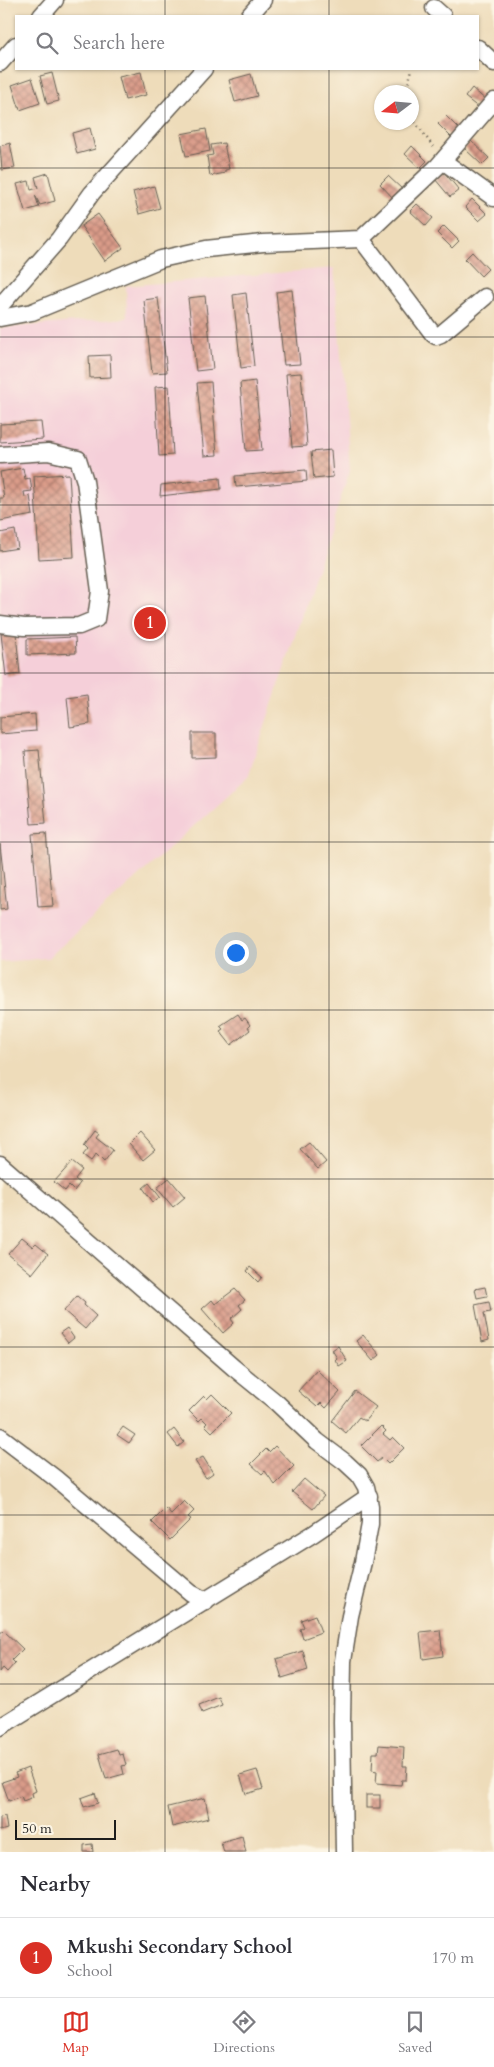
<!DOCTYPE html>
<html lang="en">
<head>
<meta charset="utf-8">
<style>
  body { margin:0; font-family:Cardo,serif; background:#f7f7f7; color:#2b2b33 }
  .compass { position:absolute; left:374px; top:85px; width:45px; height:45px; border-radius:50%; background:#fff; box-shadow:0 1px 4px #0004; rotate:254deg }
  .scale { position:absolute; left:15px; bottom:12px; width:101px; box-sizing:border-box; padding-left:5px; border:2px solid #1c1c1c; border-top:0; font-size:14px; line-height:18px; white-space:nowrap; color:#1c1c1c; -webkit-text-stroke:4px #fcf5e5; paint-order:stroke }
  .you { position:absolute; left:235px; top:952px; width:18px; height:18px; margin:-12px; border:4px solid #fff; border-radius:50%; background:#1a73e8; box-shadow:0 0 0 8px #1a73e833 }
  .badge { display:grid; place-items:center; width:32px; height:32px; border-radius:50%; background:#d93025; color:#fff; font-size:16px; font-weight:700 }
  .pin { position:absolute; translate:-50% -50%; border:2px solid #fff; box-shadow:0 1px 5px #0006 }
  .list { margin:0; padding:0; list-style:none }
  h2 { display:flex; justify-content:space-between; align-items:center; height:65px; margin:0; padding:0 20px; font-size:21px }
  h2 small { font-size:16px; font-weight:400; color:#7c7c81 }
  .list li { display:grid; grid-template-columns:32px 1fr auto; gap:15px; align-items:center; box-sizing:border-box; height:80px; padding:0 20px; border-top:1px solid #e1e1e2 }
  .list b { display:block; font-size:19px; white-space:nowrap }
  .list p { margin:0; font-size:16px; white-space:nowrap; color:#7c7c81 }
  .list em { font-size:16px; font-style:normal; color:#7c7c81 }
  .icon { flex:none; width:28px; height:28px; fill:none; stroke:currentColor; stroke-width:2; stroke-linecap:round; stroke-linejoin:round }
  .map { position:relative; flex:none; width:494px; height:1852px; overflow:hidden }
  .search { position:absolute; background:#fff; box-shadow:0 1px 4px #0004; left:15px; right:15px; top:15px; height:55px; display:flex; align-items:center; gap:12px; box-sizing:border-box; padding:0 18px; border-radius:0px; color:#7c7c81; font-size:19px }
  .sheet { height:145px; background:#fff }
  nav { display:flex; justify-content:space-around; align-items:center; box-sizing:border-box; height:70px; border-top:1px solid #e1e1e2; background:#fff; font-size:14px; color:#7c7c81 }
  nav a { display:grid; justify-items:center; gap:2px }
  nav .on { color:#d93025 }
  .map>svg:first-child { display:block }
  .built { fill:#f5cfd9 }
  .building { fill:url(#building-cross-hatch) }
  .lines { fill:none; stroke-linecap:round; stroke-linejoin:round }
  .minor-casing { stroke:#665f53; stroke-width:19 }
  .path { stroke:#665f53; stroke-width:2.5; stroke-dasharray:1 4; stroke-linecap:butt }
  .minor { stroke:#fff; stroke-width:16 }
  .grid { fill:none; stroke:#1c1c1c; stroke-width:1; stroke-opacity:0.55 }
</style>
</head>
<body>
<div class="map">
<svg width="494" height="1852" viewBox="0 0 494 1852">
  <defs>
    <pattern id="building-cross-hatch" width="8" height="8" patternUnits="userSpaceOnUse" patternTransform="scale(1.25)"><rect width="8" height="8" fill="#da9b89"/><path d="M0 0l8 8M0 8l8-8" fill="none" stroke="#b07e6f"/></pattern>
  </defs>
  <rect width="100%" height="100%" fill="#fcf5e5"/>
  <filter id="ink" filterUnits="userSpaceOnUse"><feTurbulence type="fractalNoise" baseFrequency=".02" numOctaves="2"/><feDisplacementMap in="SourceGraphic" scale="10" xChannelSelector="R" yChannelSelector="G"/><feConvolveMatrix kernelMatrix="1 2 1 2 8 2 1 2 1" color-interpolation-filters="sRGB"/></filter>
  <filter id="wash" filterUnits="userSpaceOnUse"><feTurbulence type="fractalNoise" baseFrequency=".0096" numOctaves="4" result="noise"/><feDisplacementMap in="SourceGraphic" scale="20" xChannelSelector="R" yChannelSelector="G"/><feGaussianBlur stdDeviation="1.12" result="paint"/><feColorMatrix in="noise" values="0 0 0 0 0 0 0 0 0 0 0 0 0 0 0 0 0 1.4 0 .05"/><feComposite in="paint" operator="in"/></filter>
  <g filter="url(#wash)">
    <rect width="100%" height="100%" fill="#eedcba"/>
    <!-- built -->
    <polygon class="built" points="334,268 350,470 248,777 48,958 0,962 0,328 127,318 126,286"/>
    <g id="blocks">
      <!-- building -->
      <g class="building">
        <polygon points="141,72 146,95 125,100 119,77"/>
        <polygon points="52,73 59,101 47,104 40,76"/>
        <polygon points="251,74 257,96 235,102 229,80"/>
        <polygon points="32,78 40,103 20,110 12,85"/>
        <polygon points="472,88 487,101 480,109 465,97"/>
        <polygon points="446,116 459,129 451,137 438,124"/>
        <polygon points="90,128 95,149 77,154 72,133"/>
        <polygon points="206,129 210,151 186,156 181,134"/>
        <polygon points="471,141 489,158 482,165 464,148"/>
        <polygon points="10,143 15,168 2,170 0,146"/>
        <polygon points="224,143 229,169 225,170 225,173 210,176 207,156 213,155 211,145"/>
        <polygon points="412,146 427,161 420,168 405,154"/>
        <polygon points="444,172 459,190 450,197 435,179"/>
        <polygon points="48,173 55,201 40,205 35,195 39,207 25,211 17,184 29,181 31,190 38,188 35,177"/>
        <polygon points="388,176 403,190 394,199 380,184"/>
        <polygon points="154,186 160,208 139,214 133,192"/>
        <polygon points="472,199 487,214 479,221 465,207"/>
        <polygon points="417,204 433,218 426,226 410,211"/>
        <polygon points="98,214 123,248 105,261 81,226"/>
        <polygon points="444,226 459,241 452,248 437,233"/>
        <polygon points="472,252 488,269 481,276 465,259"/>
        <polygon points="292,290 300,364 284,365 276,292"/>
        <polygon points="246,293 254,366 241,368 233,295"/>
        <polygon points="205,296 213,369 196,371 188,298"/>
        <polygon points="158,298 167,372 152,373 144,300"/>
        <polygon points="110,355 111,377 90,378 89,356"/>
        <polygon points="301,373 307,446 292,447 286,374"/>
        <polygon points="255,381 262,450 246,451 240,383"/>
        <polygon points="211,382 217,455 204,456 197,383"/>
        <polygon points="169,386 173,455 159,456 155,387"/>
        <polygon points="41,422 43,439 0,442 0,424"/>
        <polygon points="331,450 333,477 314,479 311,452"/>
        <polygon points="23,468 25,479 30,478 32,491 24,492 25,497 30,496 33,515 0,521 0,498 4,498 0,472"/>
        <polygon points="306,470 307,481 236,487 235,476"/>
        <polygon points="69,474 74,557 39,559 34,476"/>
        <polygon points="220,478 221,489 160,496 161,485"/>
        <polygon points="15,530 18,548 0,551 0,533"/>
        <polygon points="16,633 20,674 6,676 1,634"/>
        <polygon points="75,637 76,653 27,655 27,639"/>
        <polygon points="87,694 90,724 70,727 67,697"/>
        <polygon points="35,714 36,731 0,734 0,717"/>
        <polygon points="192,733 216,733 216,757 192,758"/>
        <polygon points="39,750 46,823 31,824 25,751"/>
        <polygon points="46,833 53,906 38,907 32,834"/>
        <polygon points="0,844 7,909 0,910"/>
        <polygon points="238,1014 242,1020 245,1018 250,1025 248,1027 250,1030 231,1045 220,1031 223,1029 220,1026"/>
        <polygon points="95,1130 99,1133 96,1137 113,1150 104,1162 96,1154 91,1161 83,1155 88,1149 84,1145"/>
        <polygon points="140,1133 155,1150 143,1160 129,1144"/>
        <polygon points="309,1142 326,1162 318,1169 300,1149"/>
        <polygon points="72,1162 82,1170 75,1179 80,1183 74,1191 69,1186 65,1191 54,1182"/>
        <polygon points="169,1178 185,1197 173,1207 157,1188"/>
        <polygon points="149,1183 160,1197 153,1202 143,1188"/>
        <polygon points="22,1238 33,1247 36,1244 48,1254 32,1274 8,1254"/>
        <polygon points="250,1267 262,1277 258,1282 247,1271"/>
        <polygon points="485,1287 487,1296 477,1298 475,1289"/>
        <polygon points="235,1289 245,1300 239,1305 242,1309 231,1319 234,1323 223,1333 202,1309 212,1300 215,1304"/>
        <polygon points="77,1296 85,1303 84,1305 96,1316 85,1329 64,1311"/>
        <polygon points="489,1302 491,1312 484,1313 489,1340 482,1342 475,1305"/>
        <polygon points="67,1328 74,1338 68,1343 60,1333"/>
        <polygon points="363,1335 380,1355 373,1361 356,1341"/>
        <polygon points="338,1346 347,1361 339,1366 335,1360 337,1358 332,1350"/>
        <polygon points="317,1370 340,1392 326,1408 321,1403 317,1407 298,1391"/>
        <polygon points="355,1391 376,1407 365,1421 359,1417 346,1433 332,1421"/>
        <polygon points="212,1394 231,1413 212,1432 205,1425 207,1423 202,1418 199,1421 189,1411 204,1396 207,1399"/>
        <polygon points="381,1426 386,1431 383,1434 390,1440 393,1437 404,1448 388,1464 382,1458 377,1462 361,1446"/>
        <polygon points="123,1427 135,1435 129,1443 117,1435"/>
        <polygon points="174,1429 184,1442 178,1447 168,1434"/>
        <polygon points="275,1446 294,1466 275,1485 265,1471 262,1474 251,1464 266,1449 269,1452"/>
        <polygon points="203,1457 213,1473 206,1478 195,1461"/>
        <polygon points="304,1479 324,1496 313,1509 292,1492"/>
        <polygon points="184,1501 194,1511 188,1517 191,1519 170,1540 152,1522 166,1508 171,1514"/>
        <polygon points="315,1615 321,1632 303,1639 300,1629 304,1627 301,1620"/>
        <polygon points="3,1630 23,1649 12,1660 15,1663 7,1672 3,1668 0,1672 0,1634"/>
        <polygon points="440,1630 443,1656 423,1659 420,1632"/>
        <polygon points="303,1651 308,1670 282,1678 276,1659"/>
        <polygon points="219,1697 222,1705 202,1713 199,1705"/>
        <polygon points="379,1745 404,1747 403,1766 407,1766 406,1780 402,1780 401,1785 376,1783 377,1771 372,1770 373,1753 378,1753"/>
        <polygon points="117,1749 119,1755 123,1754 126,1765 122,1766 124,1774 106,1779 99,1754"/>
        <polygon points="28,1768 36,1791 32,1793 33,1797 23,1801 21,1796 9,1801 2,1782 17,1777 15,1773"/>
        <polygon points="257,1770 263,1789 246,1794 240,1775"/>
        <polygon points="95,1793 98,1803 84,1807 81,1798"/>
        <rect x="366" y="1795" width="14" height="13"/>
        <polygon points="205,1798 209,1818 172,1827 168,1807"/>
        <polygon points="5,1816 7,1829 0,1831 0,1817"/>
        <polygon points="242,1836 246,1852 224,1852 221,1842"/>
        <polygon points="92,1844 93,1852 84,1852 84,1845"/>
      </g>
    </g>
  </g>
  <g filter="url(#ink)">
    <use href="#blocks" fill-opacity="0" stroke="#665f53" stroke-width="1"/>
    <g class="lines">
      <!-- minor casing -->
      <g class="minor-casing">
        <g id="minor">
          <polyline points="434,8 443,16"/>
          <polyline points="41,16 55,0"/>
          <polyline points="249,16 263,0"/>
          <polyline points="478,48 494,63"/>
          <polyline points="0,63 16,45"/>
          <polyline points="443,161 494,198"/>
          <polyline points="361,239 433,334 436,336 441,334 485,297"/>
          <polyline points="0,306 59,239 92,193 204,69"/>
          <polyline points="0,318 32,312 161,259 206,249 263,243 361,239 438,166 494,101"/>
          <polyline points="0,455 48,452 78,459 85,481 100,591 96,619 79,626 24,627 0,624"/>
          <polyline points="0,1164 234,1368 277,1403 317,1441 345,1462 359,1475 366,1487 370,1506 370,1524 363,1562 350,1616 343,1661 342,1722 344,1852"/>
          <polyline points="0,1436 55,1478 191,1593 206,1601"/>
          <polyline points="0,1727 313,1534 369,1496"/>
        </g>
      </g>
      <!-- path -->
      <g class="path">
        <polyline points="406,92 412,69"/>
        <polyline points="412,118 435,149"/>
      </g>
      <!-- minor -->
      <use href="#minor" class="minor"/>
    </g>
  </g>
  <!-- grid -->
  <path class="grid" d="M165,0v16M329,0v16M165,69v1783M329,69v1783M0,168h494M0,337h494M0,505h494M0,673h494M0,842h494M0,1010h494M0,1179h494M0,1347h494M0,1515h494M0,1684h494"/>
</svg>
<svg class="compass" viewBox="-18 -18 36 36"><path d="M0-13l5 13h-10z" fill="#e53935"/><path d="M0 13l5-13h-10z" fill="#7c7c81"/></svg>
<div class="scale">50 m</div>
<div class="you"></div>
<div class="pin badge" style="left:150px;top:623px">1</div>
<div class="search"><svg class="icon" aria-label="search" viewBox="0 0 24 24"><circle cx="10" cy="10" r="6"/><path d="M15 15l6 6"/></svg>Search here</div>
</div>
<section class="sheet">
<h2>Nearby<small></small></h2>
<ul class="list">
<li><span class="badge">1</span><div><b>Mkushi Secondary School</b><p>School</p></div><em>170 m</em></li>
</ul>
</section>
<nav>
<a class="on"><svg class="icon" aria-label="map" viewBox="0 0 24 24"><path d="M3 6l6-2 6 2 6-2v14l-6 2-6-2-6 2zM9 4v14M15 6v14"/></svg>Map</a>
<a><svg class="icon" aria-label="directions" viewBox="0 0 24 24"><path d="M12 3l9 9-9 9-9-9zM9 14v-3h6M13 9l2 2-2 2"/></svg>Directions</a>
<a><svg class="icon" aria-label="saved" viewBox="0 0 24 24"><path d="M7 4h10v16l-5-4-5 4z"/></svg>Saved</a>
</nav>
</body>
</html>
